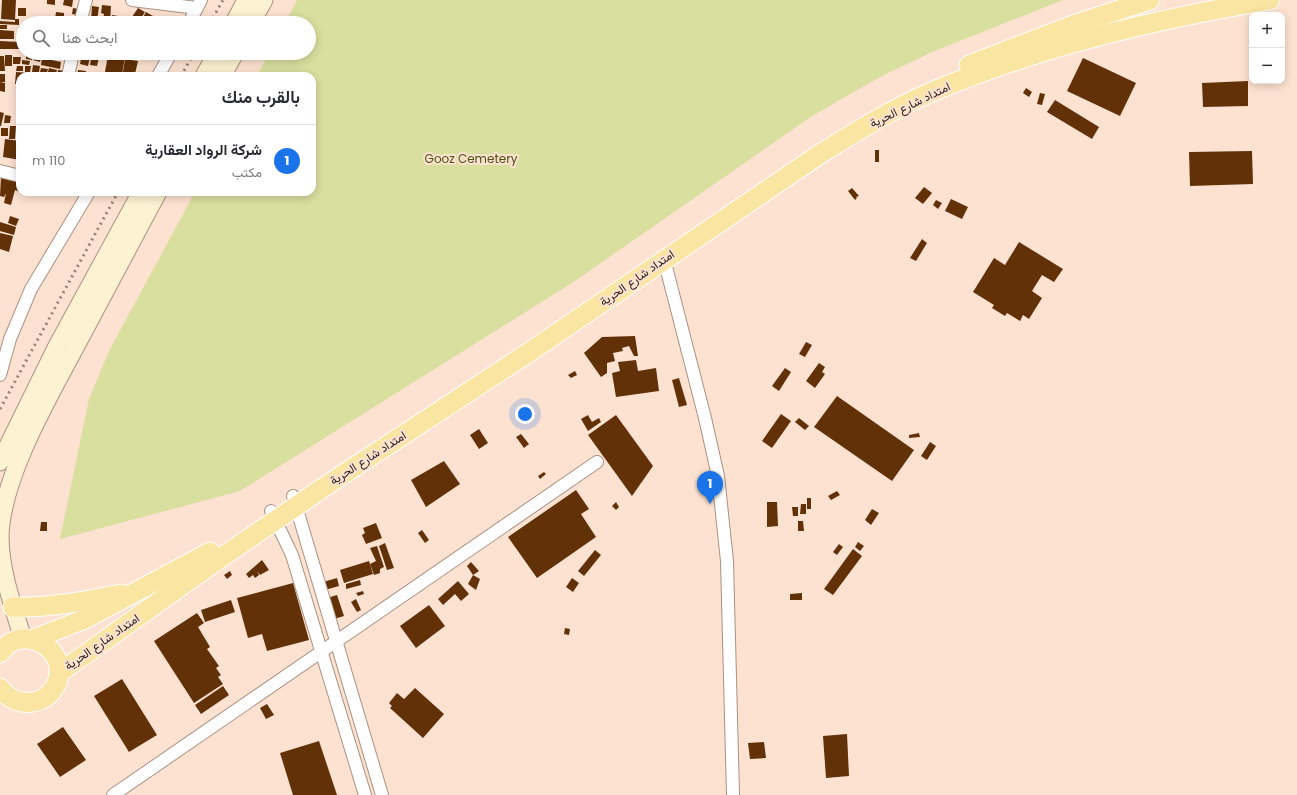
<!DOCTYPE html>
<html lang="ar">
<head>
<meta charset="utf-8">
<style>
  body { margin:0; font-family:Poppins,Vazirmatn,sans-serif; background:#f2f2f3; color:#2b2b33; direction:rtl }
  .controls { position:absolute; right:12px; top:12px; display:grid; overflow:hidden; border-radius:8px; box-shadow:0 2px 10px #0003 }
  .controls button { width:36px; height:36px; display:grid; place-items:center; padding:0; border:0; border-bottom:1px solid #e1e1e2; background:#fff; color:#2b2b33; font:20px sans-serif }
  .you { position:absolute; left:525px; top:414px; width:14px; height:14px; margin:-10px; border:3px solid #fff; border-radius:50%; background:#1a73e8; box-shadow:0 0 0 6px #1a73e833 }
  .badge { display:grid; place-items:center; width:26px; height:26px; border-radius:50%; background:#1a73e8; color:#fff; font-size:13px; font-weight:700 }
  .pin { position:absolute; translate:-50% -33px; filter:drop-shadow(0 1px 2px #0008) }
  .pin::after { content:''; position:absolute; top:21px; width:14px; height:12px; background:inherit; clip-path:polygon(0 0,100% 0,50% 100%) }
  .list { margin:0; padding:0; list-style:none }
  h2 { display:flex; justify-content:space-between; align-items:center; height:52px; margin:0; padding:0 16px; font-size:17px }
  h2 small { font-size:13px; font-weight:400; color:#7c7c81 }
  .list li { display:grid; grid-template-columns:26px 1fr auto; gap:12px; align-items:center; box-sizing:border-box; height:72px; padding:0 16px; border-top:1px solid #e1e1e2 }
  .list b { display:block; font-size:15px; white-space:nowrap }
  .list p { margin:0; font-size:13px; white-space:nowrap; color:#7c7c81 }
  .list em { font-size:13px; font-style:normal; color:#7c7c81 }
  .icon { flex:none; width:22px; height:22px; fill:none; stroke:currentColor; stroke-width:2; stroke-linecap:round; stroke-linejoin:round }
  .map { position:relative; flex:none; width:1297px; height:795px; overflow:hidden; direction:ltr }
  .search { position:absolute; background:#fff; box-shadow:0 2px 10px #0003; left:16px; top:16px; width:300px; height:44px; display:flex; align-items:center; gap:10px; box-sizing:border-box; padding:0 14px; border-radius:22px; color:#7c7c81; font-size:15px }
  .panel { position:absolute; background:#fff; box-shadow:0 2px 10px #0003; left:16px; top:72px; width:300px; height:124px; border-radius:12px; direction:rtl }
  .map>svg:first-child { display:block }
  .green { fill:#d9df9e }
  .building { fill:#623108 }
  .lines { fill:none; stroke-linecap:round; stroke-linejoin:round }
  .minor-casing { stroke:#aa9182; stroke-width:14 }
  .secondary-casing { stroke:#aa9182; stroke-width:19 }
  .primary-casing { stroke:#fff; stroke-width:21 }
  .minor { stroke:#fff; stroke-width:12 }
  .secondary { stroke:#fdf2d1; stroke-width:17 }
  .primary { stroke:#fbe5a3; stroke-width:19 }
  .rail { stroke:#958277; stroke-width:3; stroke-dasharray:2 4; stroke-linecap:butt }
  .labels { text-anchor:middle; stroke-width:4; stroke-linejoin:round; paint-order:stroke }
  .street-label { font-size:12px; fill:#2b211b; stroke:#fde2d1 }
  .park-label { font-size:12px; fill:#4e5111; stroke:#fde2d1 }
</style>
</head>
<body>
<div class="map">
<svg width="1297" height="795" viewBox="0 0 1297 795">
  <rect width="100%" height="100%" fill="#fde2d1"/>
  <!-- green -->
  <polygon class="green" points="297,0 1063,0 932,52 880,77 812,116 572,283 240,491 60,539 89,399 109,351 195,192 312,192 312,76 257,76 269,53 309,53 309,23 285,23"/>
  <!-- building -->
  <g class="building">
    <polygon points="2,0 16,0 15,20 1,19"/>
    <polygon points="47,0 55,0 55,5 47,4"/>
    <polygon points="64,0 73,0 72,7 63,5"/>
    <polygon points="102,5 111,6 110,23 103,23 104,14 101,13"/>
    <polygon points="92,6 99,7 97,21 91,20"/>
    <rect x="18" y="8" width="8" height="8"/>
    <polygon points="73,8 79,9 78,15 72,14"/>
    <polygon points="138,8 145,12 139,21 132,17"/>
    <polygon points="56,12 64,13 64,19 55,19"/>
    <polygon points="146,12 165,23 144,23 141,21"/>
    <polygon points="112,15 118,16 117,23 111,23"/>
    <polygon points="15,19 19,19 19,25 0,24 0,21 15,22"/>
    <polygon points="127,20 132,20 131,23 127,23"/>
    <rect x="0" y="25" width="7" height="4"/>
    <rect x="19" y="26" width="4" height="6"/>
    <polygon points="0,30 14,31 14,39 0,39"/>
    <polygon points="0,41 20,42 20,49 0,49"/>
    <polygon points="45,53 62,54 60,60 44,56"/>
    <polygon points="82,53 91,53 88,66 80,64"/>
    <polygon points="92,53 100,53 97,66 90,65"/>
    <polygon points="26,54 32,54 32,60 26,59"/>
    <rect x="5" y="55" width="7" height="11"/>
    <polygon points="34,55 41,57 40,62 33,60"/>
    <polygon points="108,55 125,57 122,75 105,72"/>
    <polygon points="0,56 4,56 5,71 0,71"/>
    <polygon points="13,57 21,57 20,64 13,64"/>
    <polygon points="42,58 61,62 60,69 41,65"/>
    <polygon points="1083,58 1136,83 1120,116 1067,91"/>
    <polygon points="125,59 138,61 135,74 123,72"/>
    <polygon points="22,60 30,61 29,65 22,64"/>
    <polygon points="33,65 40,66 39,72 32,72"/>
    <polygon points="17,66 23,66 23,71 16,71"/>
    <polygon points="25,66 31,66 30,72 25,72"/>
    <polygon points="41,68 48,69 46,76 39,76"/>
    <polygon points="49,68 57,70 55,76 47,75"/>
    <polygon points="58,70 65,71 64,76 57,76"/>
    <polygon points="78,70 86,71 85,76 77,76"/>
    <polygon points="16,72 30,73 30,76 20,76 20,84 15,84"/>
    <polygon points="31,73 38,74 38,76 31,76"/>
    <rect x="0" y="74" width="5" height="8"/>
    <polygon points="1248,81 1248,106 1203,107 1202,83"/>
    <polygon points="0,82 5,83 5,92 0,91"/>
    <polygon points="1026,88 1032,92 1029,97 1023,93"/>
    <polygon points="1040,93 1045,94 1042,105 1037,104"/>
    <polygon points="1055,100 1099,127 1092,139 1047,112"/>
    <polygon points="0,112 4,113 1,126 0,126"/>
    <polygon points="5,115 11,116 10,123 4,123"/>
    <polygon points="10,126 16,126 15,139 9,139"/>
    <rect x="1" y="128" width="7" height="8"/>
    <polygon points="5,139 20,141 20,160 3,157"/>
    <rect x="875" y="150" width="4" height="12"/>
    <polygon points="1252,151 1253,184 1190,186 1189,152"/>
    <polygon points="1,176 20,181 20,192 15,190 11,205 4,203 6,193 4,197 0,196"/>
    <polygon points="924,187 932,193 923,204 915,198"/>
    <polygon points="852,188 859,196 856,197 857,198 855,200 848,191"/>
    <polygon points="951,199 968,207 962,219 945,211"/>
    <polygon points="936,200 942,203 938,209 933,205"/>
    <polygon points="10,216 19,219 16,226 8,223"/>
    <polygon points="0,222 16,227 14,235 0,231"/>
    <polygon points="0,233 13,236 9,252 0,249"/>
    <polygon points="922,239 927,243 916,261 910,258"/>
    <polygon points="1019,242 1063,269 1054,282 1042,275 1032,291 1042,298 1029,319 1023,315 1020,321 1007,313 1005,316 992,308 994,305 973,292 994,258 1005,265"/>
    <polygon points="635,336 638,356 634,356 629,346 622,348 623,351 613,353 615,361 607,363 607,373 601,377 584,353 602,337"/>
    <polygon points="806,342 812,345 805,357 799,354"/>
    <polygon points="636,360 638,371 656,368 659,391 616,397 612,373 620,371 618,362"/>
    <polygon points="819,363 825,367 822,372 825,374 815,388 806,381"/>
    <polygon points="785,368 791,372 779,391 772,386"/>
    <polygon points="575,371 577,375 571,378 568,375"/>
    <polygon points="679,378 687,405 679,407 672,380"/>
    <polygon points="837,396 914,450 892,481 814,427"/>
    <polygon points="781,414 791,421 772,448 762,441"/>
    <polygon points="588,415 592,422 599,418 601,422 588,431 581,419"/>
    <polygon points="616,415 653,466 632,496 588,435"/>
    <polygon points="799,418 809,426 805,430 795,422"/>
    <polygon points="479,429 488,443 479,449 470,435"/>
    <polygon points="919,433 920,437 909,438 909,435"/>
    <polygon points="521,434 529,444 524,448 516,437"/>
    <polygon points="930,442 936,446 927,460 921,456"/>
    <polygon points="444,461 460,484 426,507 411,480"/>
    <polygon points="544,472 546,474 540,479 538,476"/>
    <polygon points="576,490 589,509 581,514 596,537 537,578 508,537"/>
    <polygon points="837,491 840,495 831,500 828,496"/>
    <rect x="807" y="498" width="4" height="11"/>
    <polygon points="616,502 619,507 616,510 612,506"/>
    <polygon points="767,502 777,502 778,526 767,527"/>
    <polygon points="801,504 806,504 806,514 800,514"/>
    <polygon points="792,507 798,507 798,516 793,516"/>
    <polygon points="872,509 879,513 871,525 865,520"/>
    <polygon points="798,521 803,521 804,531 798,531"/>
    <polygon points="41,522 47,522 47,531 40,531"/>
    <polygon points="376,523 382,538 366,544 362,535 365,533 363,528"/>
    <polygon points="422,530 429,540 425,543 418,533"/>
    <polygon points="858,542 864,546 860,551 855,547"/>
    <polygon points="385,543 394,568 387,570 379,546"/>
    <polygon points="839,544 843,547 837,555 833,552"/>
    <polygon points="377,546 384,567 380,569 380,573 374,575 370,564 376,561 370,548"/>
    <polygon points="853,549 862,556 833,595 824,589"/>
    <polygon points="595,550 601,555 584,576 578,571"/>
    <polygon points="262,560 269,570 260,575 257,571 259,575 255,578 253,575 249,578 246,574"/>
    <polygon points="369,561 373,574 344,583 340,570"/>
    <polygon points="471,562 479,571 473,575 480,579 476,590 468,584 473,575 467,566"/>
    <polygon points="230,571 232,575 227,579 224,575"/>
    <polygon points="337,578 339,586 325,590 323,582"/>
    <polygon points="572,578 579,583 573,592 566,587"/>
    <polygon points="360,580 361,585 346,589 346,584"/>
    <polygon points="458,581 469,594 461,601 455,594 443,605 438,599"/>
    <polygon points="293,583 309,640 267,651 262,634 248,638 237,598"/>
    <polygon points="363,591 364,594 358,596 356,593"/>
    <polygon points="802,593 802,600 790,600 790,594"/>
    <polygon points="337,595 344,616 334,619 327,598"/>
    <polygon points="356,599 361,610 357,612 351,602"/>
    <polygon points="231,600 235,612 205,622 201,610"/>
    <polygon points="429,605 445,626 416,648 400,626"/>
    <polygon points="197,613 204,623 198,627 210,647 207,649 219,666 216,668 221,675 218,677 223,684 194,703 154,641"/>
    <polygon points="565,628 570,629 569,635 564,634"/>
    <polygon points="122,679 157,735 129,752 94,696"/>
    <polygon points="223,686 229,695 201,714 195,705"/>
    <polygon points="415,688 444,714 423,738 390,708 392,706 389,703 397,693 404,699"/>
    <polygon points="267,704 274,715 266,719 260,708"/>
    <polygon points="63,727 86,760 60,777 37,744"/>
    <polygon points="847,734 849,776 826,778 823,736"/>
    <polygon points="319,741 337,795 293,795 280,753"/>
    <polygon points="764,742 766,758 750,759 748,743"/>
  </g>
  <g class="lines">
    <!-- minor casing -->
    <g class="minor-casing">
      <g id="minor">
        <polyline points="132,0 197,8"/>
        <polyline points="80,23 86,0"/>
        <polyline points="189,23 201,0"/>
        <polyline points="68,76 73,53"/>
        <polyline points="158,76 171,53"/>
        <polyline points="0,171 20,176"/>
        <polyline points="664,259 705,418 718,476 727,561 733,795"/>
        <polyline points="0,375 10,339 31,289 89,192"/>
        <polyline points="293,496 382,795"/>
        <polyline points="271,511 292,555 365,795"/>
        <polyline points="113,795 597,462"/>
      </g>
    </g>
    <!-- secondary casing -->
    <g class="secondary-casing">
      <g id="secondary">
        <polyline points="234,23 246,0"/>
        <polyline points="251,23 264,0"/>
        <polyline points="204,76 217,53"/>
        <polyline points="222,76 235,53"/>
        <polyline points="0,462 57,346 141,192"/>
        <path d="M23,639c-10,-33 -23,-69 -23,-103 2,-60 49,-139 77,-192 27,-51 54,-102 81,-152"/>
      </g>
    </g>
    <!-- primary casing -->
    <g class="primary-casing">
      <g id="primary">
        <polyline points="969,65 1076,24 1150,0"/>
        <path d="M13,607c37,1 72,-6 108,-13"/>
        <polyline points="34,639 85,619 210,552"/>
        <path d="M0,653c23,-34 76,0 54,35 -5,8 -13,13 -22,14 -13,2 -25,-4 -32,-14"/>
        <path d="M59,673l160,-114 111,-76 201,-132 289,-197c37,-23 74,-46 114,-63 107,-45 222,-72 336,-91"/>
      </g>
    </g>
    <!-- minor -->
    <use href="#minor" class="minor"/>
    <!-- secondary -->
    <use href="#secondary" class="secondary"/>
    <!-- primary -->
    <use href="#primary" class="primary"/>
    <!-- rail -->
    <g class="rail">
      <polyline points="210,23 223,0"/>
      <polyline points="181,76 194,53"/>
      <polyline points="0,409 118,192"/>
    </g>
  </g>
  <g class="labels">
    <!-- street labels -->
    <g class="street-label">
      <text transform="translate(910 105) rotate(-26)" y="4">امتداد شارع الحرية</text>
      <text transform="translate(637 278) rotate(-35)" y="4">امتداد شارع الحرية</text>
      <text transform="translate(368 458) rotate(-33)" y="4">امتداد شارع الحرية</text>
      <text transform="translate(102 642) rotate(-35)" y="4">امتداد شارع الحرية</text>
    </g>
    <!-- park labels -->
    <g class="park-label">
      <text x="471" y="163">Gooz Cemetery</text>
    </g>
  </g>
</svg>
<div class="controls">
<button>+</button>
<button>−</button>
</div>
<div class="you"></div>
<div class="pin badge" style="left:710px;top:504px">1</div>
<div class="search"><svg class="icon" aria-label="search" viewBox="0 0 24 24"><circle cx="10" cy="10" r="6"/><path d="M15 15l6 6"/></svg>ابحث هنا</div>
<section class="panel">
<h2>بالقرب منك<small></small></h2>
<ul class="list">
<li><span class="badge">1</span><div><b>شركة الرواد العقارية</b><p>مكتب</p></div><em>110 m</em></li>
</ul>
</section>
</div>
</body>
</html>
